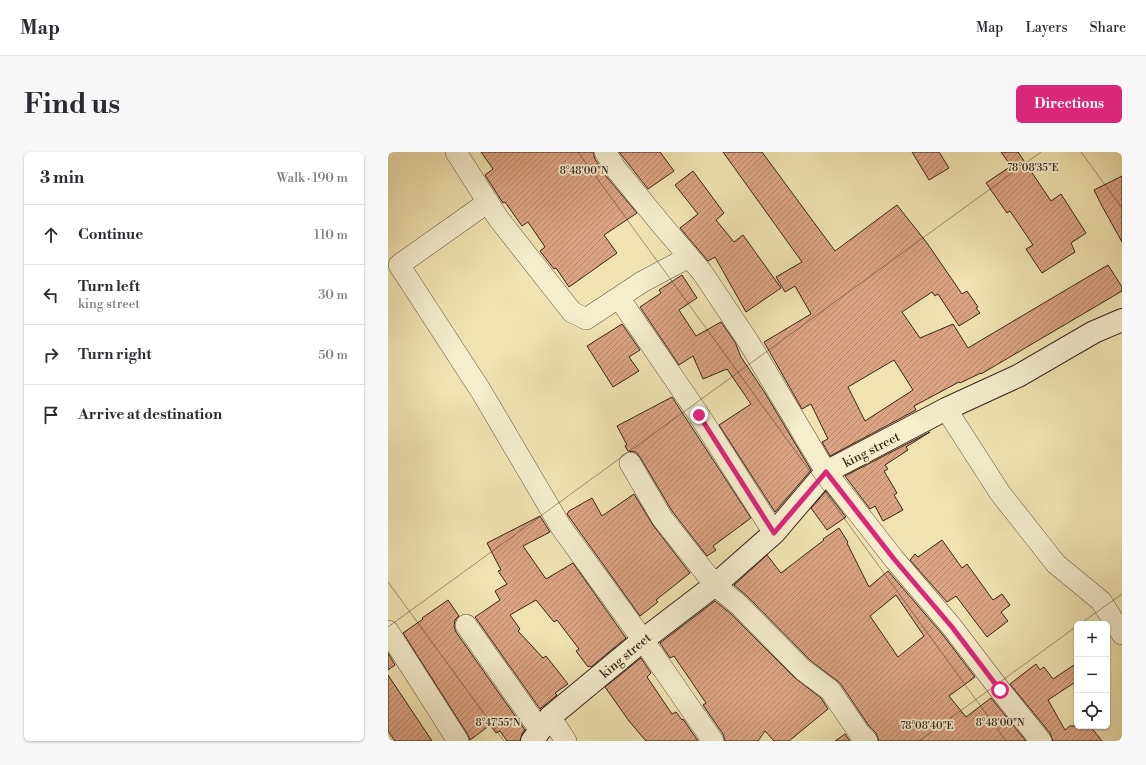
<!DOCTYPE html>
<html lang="en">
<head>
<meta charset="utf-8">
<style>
  body { margin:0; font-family:"Libre Bodoni",serif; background:#f7f7f7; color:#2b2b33 }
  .controls { position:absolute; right:12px; bottom:12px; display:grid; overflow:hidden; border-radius:6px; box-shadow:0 1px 3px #0004 }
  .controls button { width:36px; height:36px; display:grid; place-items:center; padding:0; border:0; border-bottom:1px solid #e1e1e2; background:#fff; color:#2b2b33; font:20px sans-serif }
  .stop { position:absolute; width:12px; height:12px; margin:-9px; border:3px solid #db2777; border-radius:50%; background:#fff }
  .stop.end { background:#db2777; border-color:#fff; box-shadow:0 1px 4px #0008 }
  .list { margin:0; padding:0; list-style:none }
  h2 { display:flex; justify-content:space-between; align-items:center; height:52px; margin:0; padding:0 16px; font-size:17px }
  h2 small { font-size:13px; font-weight:400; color:#7c7c81 }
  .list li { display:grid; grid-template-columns:26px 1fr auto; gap:12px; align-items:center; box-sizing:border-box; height:60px; padding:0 16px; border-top:1px solid #e1e1e2 }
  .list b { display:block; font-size:15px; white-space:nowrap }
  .list p { margin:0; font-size:13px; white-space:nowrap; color:#7c7c81 }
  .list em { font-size:13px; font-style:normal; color:#7c7c81 }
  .icon { flex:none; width:22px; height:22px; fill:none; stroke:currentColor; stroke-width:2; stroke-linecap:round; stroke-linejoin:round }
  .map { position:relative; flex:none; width:734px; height:589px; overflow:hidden; border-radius:6px }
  header { display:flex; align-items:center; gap:24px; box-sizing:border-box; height:56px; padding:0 20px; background:#fff; border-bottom:1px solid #e1e1e2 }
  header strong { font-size:19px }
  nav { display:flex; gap:22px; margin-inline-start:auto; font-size:14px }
  .intro { display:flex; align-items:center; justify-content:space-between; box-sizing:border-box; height:96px; padding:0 24px }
  h1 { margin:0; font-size:28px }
  .button { padding:10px 18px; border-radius:6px; background:#db2777; color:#fff; font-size:14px; font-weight:700 }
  main { display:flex; gap:24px; padding:0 24px }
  aside { flex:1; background:#fff; border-radius:6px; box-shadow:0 1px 3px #0004 }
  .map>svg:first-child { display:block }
  .building { fill:url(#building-hatch); stroke:#38241b; fill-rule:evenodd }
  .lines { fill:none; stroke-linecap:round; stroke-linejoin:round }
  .street-casing { stroke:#665440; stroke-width:22 }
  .secondary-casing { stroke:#38241b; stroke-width:24 }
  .street { stroke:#f5edcc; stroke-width:21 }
  .secondary { stroke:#f5edcc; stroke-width:22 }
  .route { stroke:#db2777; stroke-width:5 }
  .ticks { fill:none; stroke:#38241b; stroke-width:1; stroke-opacity:0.45 }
  .labels { text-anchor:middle; stroke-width:3.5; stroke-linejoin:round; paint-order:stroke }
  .street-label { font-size:13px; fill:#38241b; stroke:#f5edcc }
  .ticks-label { font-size:10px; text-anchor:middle; fill:#38241b; stroke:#f5edcc; stroke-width:3.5; stroke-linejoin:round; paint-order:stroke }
</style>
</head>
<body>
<header>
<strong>Map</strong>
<nav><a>Map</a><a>Layers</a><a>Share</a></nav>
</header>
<div class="intro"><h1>Find us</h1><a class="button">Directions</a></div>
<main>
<aside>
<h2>3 min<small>Walk · 190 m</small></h2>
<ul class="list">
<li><svg class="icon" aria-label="ahead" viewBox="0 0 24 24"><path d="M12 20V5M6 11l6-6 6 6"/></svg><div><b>Continue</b></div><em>110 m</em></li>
<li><svg class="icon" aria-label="left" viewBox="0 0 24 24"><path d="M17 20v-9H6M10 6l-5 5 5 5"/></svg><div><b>Turn left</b><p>king street</p></div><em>30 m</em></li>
<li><svg class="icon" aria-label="right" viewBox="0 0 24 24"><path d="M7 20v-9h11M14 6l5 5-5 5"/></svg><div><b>Turn right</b></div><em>50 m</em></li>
<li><svg class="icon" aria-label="arrive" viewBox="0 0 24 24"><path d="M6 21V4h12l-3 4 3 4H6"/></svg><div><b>Arrive at destination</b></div></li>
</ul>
</aside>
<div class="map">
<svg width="734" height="589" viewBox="0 0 734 589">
  <defs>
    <pattern id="building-hatch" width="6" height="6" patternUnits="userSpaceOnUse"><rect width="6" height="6" fill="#dba482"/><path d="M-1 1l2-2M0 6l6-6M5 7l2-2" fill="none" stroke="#b3856a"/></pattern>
  </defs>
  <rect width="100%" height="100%" fill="#f0e3b1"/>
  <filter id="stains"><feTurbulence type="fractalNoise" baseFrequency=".005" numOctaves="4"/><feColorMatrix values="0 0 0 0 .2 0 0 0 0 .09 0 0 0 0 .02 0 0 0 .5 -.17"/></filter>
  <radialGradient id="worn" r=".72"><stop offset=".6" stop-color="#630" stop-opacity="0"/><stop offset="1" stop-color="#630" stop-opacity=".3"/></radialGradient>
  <!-- building -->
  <g class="building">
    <polygon points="93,0 205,0 207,7 218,24 249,61 216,83 229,101 181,135 168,116 166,117 152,99 157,95 140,70 134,74 117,50 115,51 97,23 105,17"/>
    <polygon points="231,0 272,0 286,19 260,37"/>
    <path d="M335,0h39l73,99 62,-46 30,38 35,51 5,-3 11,16 -2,1 4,5 -21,13 -21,-32 -3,2 -3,-4 -30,20 18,26 33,-14 15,24 140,-83 14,22v4l-141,83v-1l-21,10 -1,-1 -45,24 2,4 -86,46 -8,-14 6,-3 -17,-35 -9,5 -38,-67 47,-28 -16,-28 -10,6 -9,-15 26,-15zM506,208l19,30 -48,31 -17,-34z"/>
    <polygon points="524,0 551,0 561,16 541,28"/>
    <polygon points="613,0 630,0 663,49 673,42 698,81 683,91 687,100 654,121 638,97 645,93 622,59 619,61 598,31 623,14"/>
    <polygon points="305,19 336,61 328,68 346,90 355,83 393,136 358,160 327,105 320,109 292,76 310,62 287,33"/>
    <polygon points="734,24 734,90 714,54 706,38"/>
    <polygon points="294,123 309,146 291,158 308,184 333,170 347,190 353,205 377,241 423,318 387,360 331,273 363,252 339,217 315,227 305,204 291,213 252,155 273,141 271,138"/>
    <polygon points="234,172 252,198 241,205 251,219 225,235 199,194"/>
    <polygon points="284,245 363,366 325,394 328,398 319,404 284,359 252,305 248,300 240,299 237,294 239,293 229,274"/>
    <polygon points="542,280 518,295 520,298 497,313 500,317 496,319 509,341 506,343 515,358 495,369 487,354 482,357 457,324"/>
    <polygon points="438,339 458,365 439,378 423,356"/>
    <polygon points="246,342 265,373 302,421 268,448 270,450 252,464 179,362 181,359 204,346 214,364"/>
    <polygon points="152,364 162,380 135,394 158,427 185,411 238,486 203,515 201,514 200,515 188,499 191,497 169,468 166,470 148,448 122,463 132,477 130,479 155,506 158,504 180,532 167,541 169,543 152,557 87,465 112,448 107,439 119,432 110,419 113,418 99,391"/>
    <path d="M451,376l9,14 -1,1 22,44 19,-16 55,64 32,42 -26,19 17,21 25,-19 35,43h-147l-3,-8 -7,-7 -29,-43 -29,-22 -63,-64 -14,-12 33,-30 14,18 43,-33 -1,-1zM508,443l28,41 -26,21 -28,-41z"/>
    <polygon points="554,388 574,416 579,412 605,448 614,442 622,453 613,460 620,469 599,485 568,444 559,450 522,408 527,402 530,405"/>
    <polygon points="60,448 71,464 67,468 66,474 68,480 137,578 134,582 132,589 119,589 112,579 108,581 102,573 82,588 80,583 15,481 35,467 34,466"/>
    <polygon points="327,449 343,462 407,526 433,546 440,557 401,589 386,589 377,579 370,589 337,589 335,582 315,553 318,551 286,504 282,506 272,491"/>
    <polygon points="0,501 7,513 0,518"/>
    <polygon points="253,506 263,521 259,525 284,562 288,560 294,568 295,567 310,589 258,589 241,569 217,535"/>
    <polygon points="689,511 689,529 660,548 677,578 682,574 702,574 714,589 665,589 662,581 622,532 648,512 652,518 656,515 665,527"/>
    <polygon points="0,523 44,589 7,589 0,579"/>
    <polygon points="457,582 462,589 447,589"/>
  </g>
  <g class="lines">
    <!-- street casing -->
    <g class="street-casing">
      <g id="street">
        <polyline points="68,0 110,66 184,160 198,167 254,130 301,105"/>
        <polyline points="217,0 228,17 273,72 314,120 360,189 438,320 506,407 564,475 612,538 653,589"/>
        <polyline points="100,50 11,113 93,239 173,375 255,488 325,589"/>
        <polyline points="231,146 311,263 386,381"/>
        <polyline points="558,257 612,341 668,412 713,449 734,482"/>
        <polyline points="242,311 274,366 327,433 351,453 415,518 442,538 472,582 479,589"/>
        <polyline points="78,473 152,578"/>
        <polyline points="0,479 70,589"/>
        <polyline points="162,565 178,589"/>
      </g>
    </g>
    <!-- secondary casing -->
    <g class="secondary-casing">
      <polyline id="secondary" points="144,589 162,565 255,488 327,433 386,381 438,320 558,257 630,224 706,180 734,168"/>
    </g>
    <!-- street -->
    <use href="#street" class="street"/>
    <!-- secondary -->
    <use href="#secondary" class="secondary"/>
  </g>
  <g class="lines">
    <!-- route -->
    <polyline class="route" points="311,263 386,381 438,320 506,407 564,475 612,538"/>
  </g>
  <!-- ticks -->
  <path class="ticks" d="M190,0l428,589M693,0l41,56M0,430l116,159M692,472l42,-30M0,475l653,-475M531,589l158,-115"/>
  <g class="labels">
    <!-- street labels -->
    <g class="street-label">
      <text transform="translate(483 297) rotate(-27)" y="5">king street</text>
      <text transform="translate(237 503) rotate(-40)" y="5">king street</text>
    </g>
  </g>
  <g class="ticks-label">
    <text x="645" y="19">78°08'35"E</text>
    <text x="196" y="22">8°48'00"N</text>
    <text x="110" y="574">8°47'55"N</text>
    <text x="612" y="574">8°48'00"N</text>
    <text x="539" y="577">78°08'40"E</text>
  </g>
  <rect width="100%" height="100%" filter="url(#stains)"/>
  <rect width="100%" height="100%" fill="url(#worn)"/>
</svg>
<div class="controls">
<button>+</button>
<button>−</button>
<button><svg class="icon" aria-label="locate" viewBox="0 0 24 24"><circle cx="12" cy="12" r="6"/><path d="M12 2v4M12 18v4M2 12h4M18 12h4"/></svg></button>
</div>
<div class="stop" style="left:612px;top:538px"></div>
<div class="stop end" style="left:311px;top:263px"></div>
</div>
</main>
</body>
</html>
